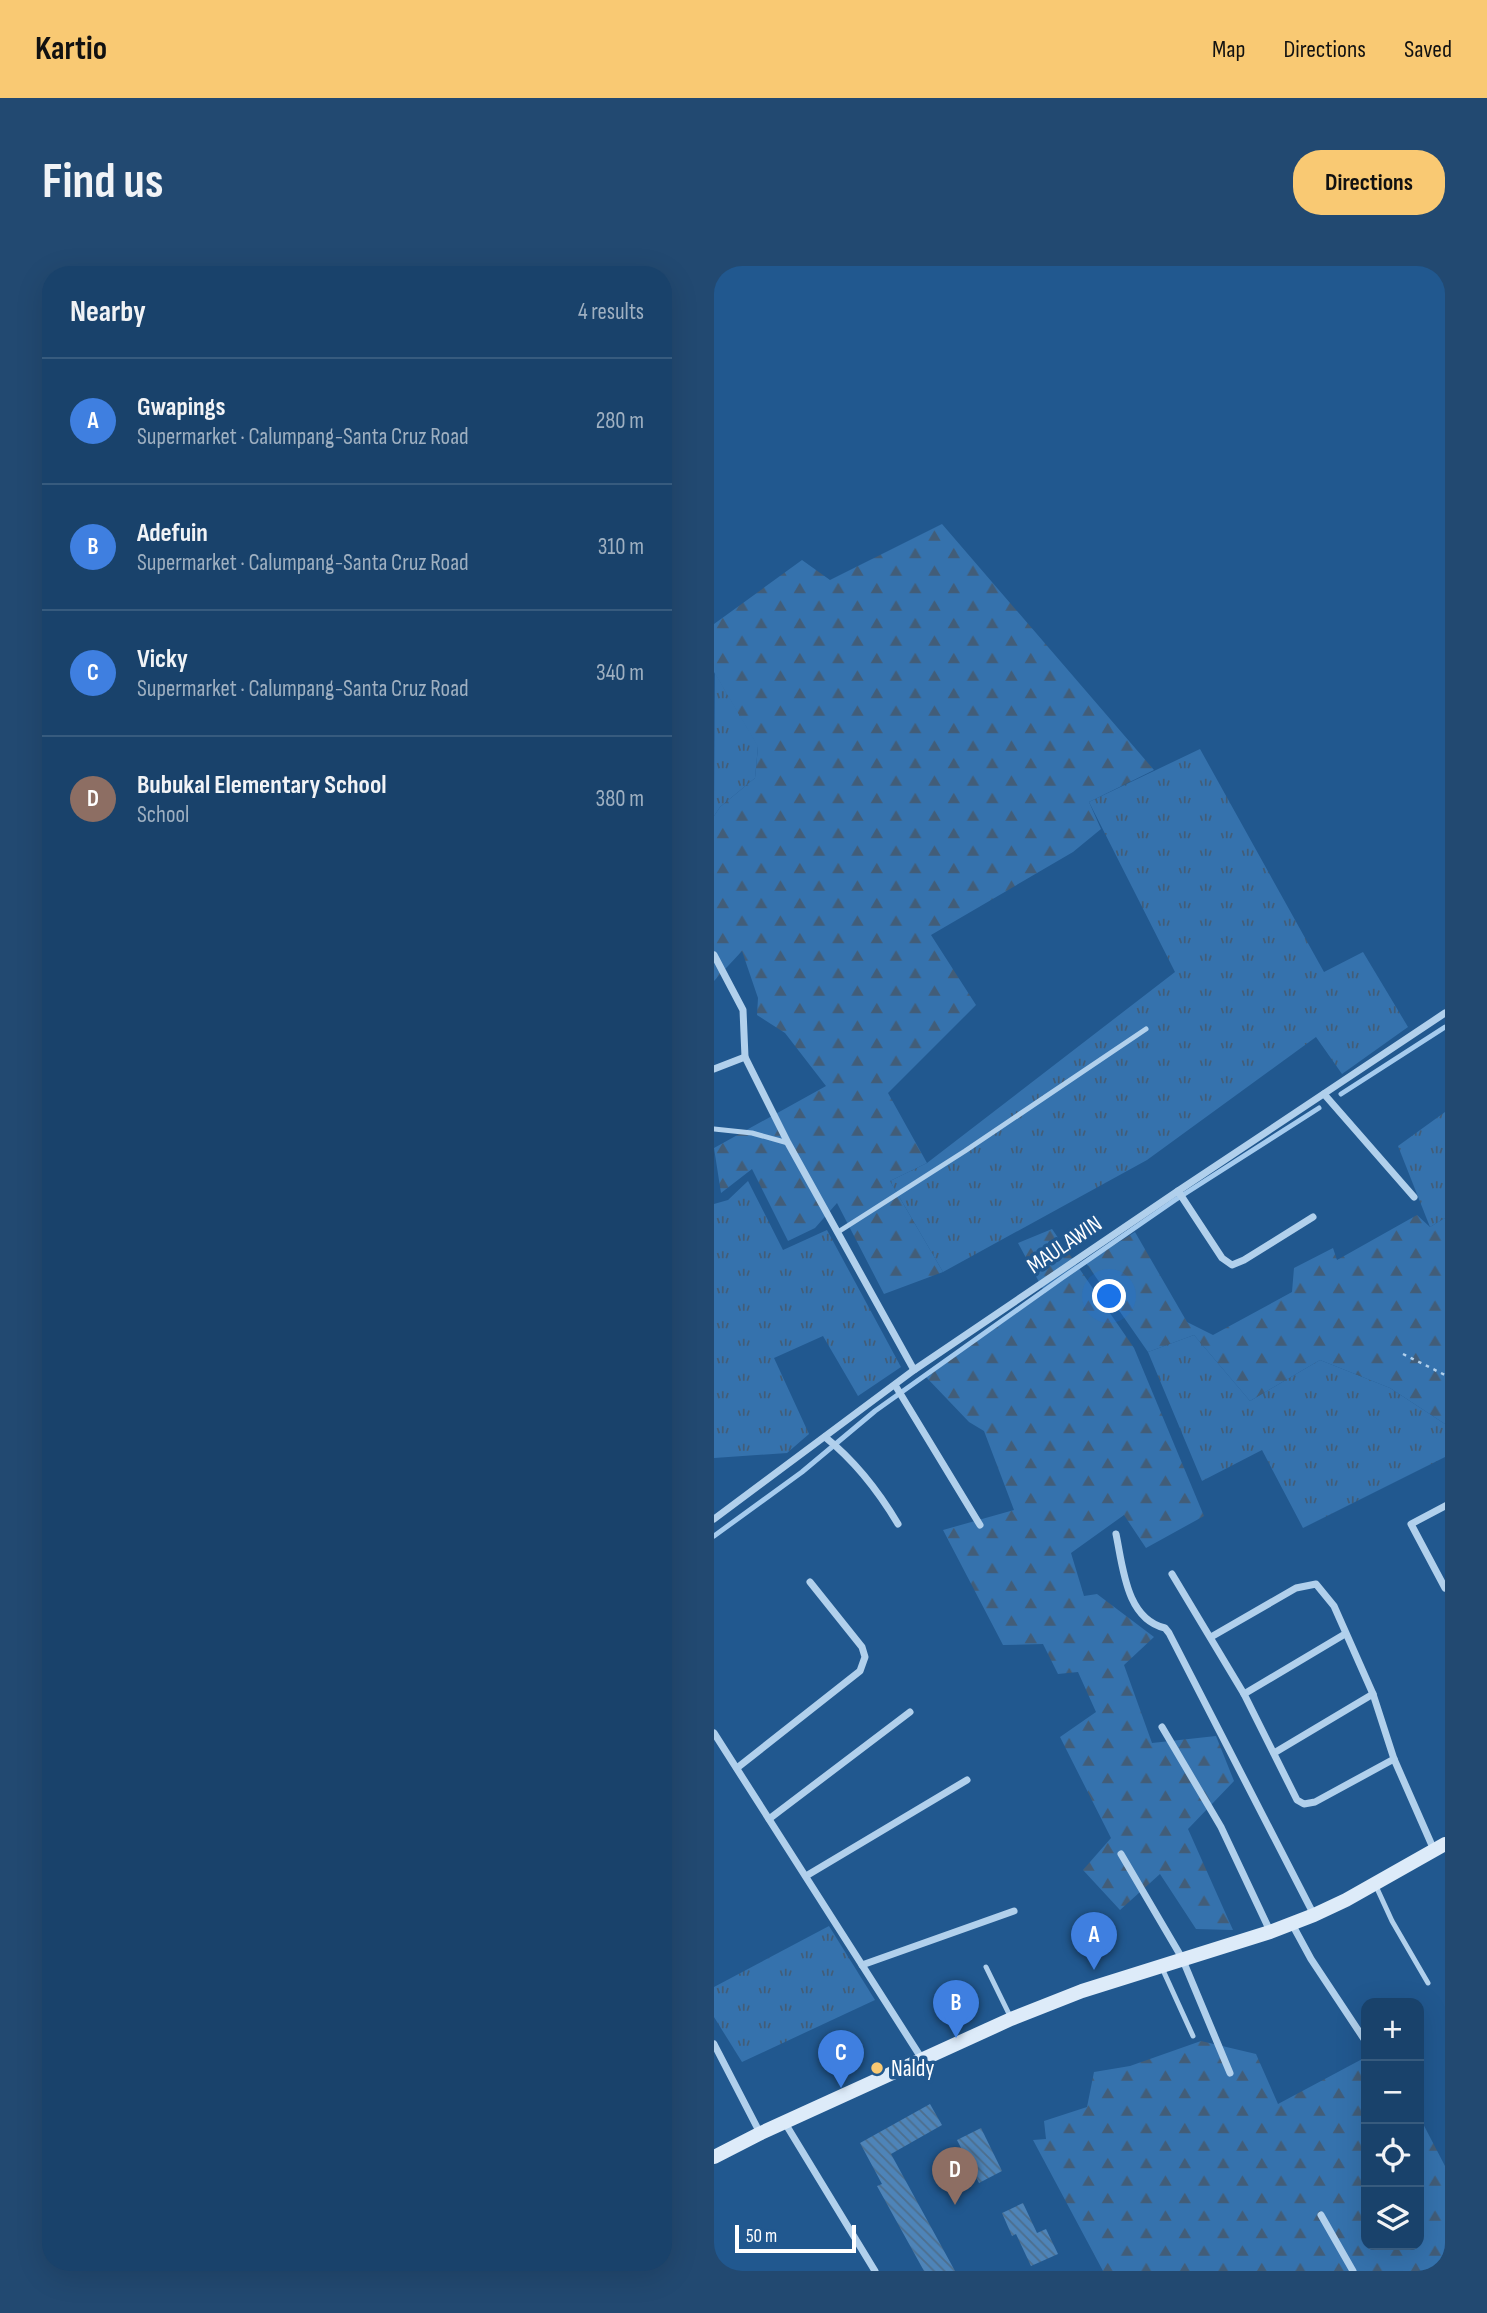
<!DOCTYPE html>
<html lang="en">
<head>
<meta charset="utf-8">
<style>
  body { margin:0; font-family:"Sofia Sans Condensed",sans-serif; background:#224971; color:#f1f3f6 }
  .controls { position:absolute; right:21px; bottom:21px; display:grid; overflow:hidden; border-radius:14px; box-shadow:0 7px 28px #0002 }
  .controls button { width:63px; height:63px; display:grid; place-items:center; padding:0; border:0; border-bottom:2px solid #375b7e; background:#19426b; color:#f1f3f6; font:35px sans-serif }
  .scale { position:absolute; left:21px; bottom:18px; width:121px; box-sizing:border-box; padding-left:7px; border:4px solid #fff; border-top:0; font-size:19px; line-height:24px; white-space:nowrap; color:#fff; -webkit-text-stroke:5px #21588f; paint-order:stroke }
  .you { position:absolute; left:396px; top:1031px; width:24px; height:24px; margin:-18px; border:5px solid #fff; border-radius:50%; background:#1a73e8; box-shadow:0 0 0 10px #1a73e833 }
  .badge { display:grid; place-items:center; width:46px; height:46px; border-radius:50%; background:#f9c973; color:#fff; font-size:23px; font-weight:700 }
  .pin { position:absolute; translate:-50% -58px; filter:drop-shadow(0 2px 4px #0008) }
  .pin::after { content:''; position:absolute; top:37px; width:24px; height:21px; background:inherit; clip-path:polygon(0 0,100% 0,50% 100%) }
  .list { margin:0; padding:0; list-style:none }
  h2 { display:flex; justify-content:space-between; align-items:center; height:91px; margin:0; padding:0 28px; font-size:30px }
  h2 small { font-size:23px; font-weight:400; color:#9fb0c1 }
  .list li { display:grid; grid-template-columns:46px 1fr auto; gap:21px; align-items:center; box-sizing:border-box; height:126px; padding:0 28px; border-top:2px solid #375b7e }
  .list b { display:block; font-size:26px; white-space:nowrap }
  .list p { margin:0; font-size:23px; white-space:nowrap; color:#9fb0c1 }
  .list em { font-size:23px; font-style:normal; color:#9fb0c1 }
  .icon { flex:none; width:38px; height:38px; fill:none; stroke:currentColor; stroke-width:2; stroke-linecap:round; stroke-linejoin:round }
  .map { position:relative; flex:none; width:731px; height:2005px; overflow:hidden; border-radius:28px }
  header { display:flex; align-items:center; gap:42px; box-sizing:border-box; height:98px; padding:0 35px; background:#f9c973; color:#111 }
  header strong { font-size:33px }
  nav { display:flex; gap:38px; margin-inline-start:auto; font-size:24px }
  .intro { display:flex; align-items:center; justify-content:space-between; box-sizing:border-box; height:168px; padding:0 42px }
  h1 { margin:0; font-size:49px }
  .button { padding:18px 32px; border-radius:28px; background:#f9c973; color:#111; font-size:24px; font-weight:700 }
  main { display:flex; gap:42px; padding:0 42px }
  aside { flex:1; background:#19426b; border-radius:28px; box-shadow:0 7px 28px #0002 }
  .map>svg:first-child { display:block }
  .grass { fill:url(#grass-tufts) }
  .forest { fill:url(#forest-firs) }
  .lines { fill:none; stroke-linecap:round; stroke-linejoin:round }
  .stream { stroke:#a5cbee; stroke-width:5 }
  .building { fill:url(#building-back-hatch) }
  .path { stroke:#b1d0ec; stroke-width:2.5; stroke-dasharray:3.5 5; stroke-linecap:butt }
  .service { stroke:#b1d0ec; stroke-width:5 }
  .minor { stroke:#b1d0ec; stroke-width:7 }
  .secondary { stroke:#ddebf9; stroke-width:14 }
  .poi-dot { fill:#f9c973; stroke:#21588f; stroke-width:2.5 }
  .labels { text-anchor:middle; stroke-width:7; stroke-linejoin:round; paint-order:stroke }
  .street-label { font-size:23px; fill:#fff; stroke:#21588f }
  .poi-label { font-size:23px; fill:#fff; stroke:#21588f; text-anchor:start }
</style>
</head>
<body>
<header>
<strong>Kartio</strong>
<nav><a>Map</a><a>Directions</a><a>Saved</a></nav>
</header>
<div class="intro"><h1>Find us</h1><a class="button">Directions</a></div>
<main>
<aside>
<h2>Nearby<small>4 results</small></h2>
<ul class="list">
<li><span class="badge" style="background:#3f7fe0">A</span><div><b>Gwapings</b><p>Supermarket · Calumpang-Santa Cruz Road</p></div><em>280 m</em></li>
<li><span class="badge" style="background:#3f7fe0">B</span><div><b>Adefuin</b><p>Supermarket · Calumpang-Santa Cruz Road</p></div><em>310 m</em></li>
<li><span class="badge" style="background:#3f7fe0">C</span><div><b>Vicky</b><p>Supermarket · Calumpang-Santa Cruz Road</p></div><em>340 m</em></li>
<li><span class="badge" style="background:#8d6e63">D</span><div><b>Bubukal Elementary School</b><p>School</p></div><em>380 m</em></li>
</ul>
</aside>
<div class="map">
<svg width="731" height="2005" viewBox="0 0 731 2005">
  <defs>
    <pattern id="grass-tufts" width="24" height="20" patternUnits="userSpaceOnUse" patternTransform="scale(1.75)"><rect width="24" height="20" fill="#3572ad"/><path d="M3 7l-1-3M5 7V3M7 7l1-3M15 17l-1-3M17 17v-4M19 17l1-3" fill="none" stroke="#425d78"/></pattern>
    <pattern id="forest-firs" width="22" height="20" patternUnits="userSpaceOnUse" patternTransform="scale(1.75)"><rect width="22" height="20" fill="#3572ad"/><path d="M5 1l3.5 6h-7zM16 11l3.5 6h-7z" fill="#425d78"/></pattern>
    <pattern id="building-back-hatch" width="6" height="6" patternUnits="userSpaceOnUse" patternTransform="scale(1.75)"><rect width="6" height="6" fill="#4e84b8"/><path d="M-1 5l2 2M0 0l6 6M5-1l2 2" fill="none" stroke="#4d6e8d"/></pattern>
  </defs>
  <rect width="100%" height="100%" fill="#21588f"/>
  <!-- grass -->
  <g class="grass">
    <polygon points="1,407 44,480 41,512 6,541 0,550"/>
    <polygon points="486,483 610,706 649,686 694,761 628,808 602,771 433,894 229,1006 176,915 213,897 461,706 375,536"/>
    <polygon points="731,846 731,952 716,961 684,880"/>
    <polygon points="34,915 69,984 113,964 187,1101 144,1130 109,1070 60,1092 95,1168 73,1187 0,1192 0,938 14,934"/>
    <polygon points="480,1069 536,1135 606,1094 676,1122 731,1158 731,1191 589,1262 548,1184 488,1215 434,1086"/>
    <polygon points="115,1660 161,1734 28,1796 0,1751 0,1721"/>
  </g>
  <!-- forest -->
  <g class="forest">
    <polygon points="228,258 440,504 375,536 387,563 359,586 217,669 262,739 174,827 213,897 176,915 229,1006 170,1028 123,937 101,962 74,975 38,903 7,927 0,882 112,820 71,767 43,749 44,732 28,685 0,715 0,550 6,541 41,512 44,481 0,406 0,358 88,294 116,314"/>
    <polygon points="703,949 716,961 731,952 731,1158 676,1122 606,1094 536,1135 480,1069 434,1086 372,997 421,966 473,1056 499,1069 578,1026 580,1002 619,982 623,994"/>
    <polygon points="338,963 420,1082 490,1250 432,1282 410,1249 357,1287 370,1330 383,1328 440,1371 410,1399 438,1477 502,1470 520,1515 474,1563 519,1664 482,1663 446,1608 406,1644 369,1604 397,1572 346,1471 382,1446 364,1406 344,1408 329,1378 289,1379 229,1264 300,1244 270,1165 255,1156 212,1111 331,1027 304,977"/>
    <polygon points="487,1775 542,1788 564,1838 652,1791 652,1979 705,1979 705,1850 731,1900 731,2005 389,2005 319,1874 332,1873 330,1855 373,1841 380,1806 416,1800"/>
  </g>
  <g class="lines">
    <!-- stream -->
    <g class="stream">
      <polyline points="627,828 731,761"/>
      <polyline points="0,1270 88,1206 161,1145 348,1012 461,934 605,842"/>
    </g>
  </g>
  <!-- building -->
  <g class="building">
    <polygon points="216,1838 228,1859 177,1888 241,2005 210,2005 163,1920 168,1918 146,1877"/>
    <polygon points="267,1862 288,1905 265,1917 243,1874"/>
    <polygon points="309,1937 323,1967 332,1963 344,1988 317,2000 302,1968 298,1970 288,1947"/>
  </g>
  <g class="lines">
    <!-- path -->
    <polyline class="path" points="689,1088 731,1109"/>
    <!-- service -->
    <g class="service">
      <polyline points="0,863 38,867 74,877"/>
      <polyline points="124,966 251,885 432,763"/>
      <polyline points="661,1618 678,1655 714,1717"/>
      <polyline points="272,1701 296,1750"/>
      <polyline points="448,1702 479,1770"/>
    </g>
    <!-- minor -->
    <g class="minor">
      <polyline points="0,689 29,744 31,791"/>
      <polyline points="0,803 31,791 74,877 200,1104"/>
      <polyline points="610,828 700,931"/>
      <polyline points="464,925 508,992 518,999 530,994 599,951"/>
      <polyline points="181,1119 266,1259"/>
      <path d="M111,1171c30,24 54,55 73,87"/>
      <polyline points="731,1240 697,1258 731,1322"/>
      <polyline points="0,1253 200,1104 464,925 731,747"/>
      <path d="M402,1268c7,33 10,85 49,94l4,5 145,282"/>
      <polyline points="458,1308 530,1428 583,1534 590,1538 601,1536 680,1493"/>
      <polyline points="497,1371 582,1322 602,1318 620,1340 659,1428 680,1493 720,1584"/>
      <polyline points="530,1428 631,1368"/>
      <polyline points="448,1461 507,1561 556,1665"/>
      <polyline points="0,1467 208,1793"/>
      <polyline points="560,1487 659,1428"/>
      <polyline points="23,1502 146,1405 151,1391 148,1381 96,1316"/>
      <polyline points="55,1553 196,1446"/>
      <polyline points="407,1588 468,1692 516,1807"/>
      <polyline points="92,1610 253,1514"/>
      <polyline points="578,1658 597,1693 652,1776"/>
      <polyline points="148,1699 300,1645"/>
      <polyline points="0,1778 46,1867"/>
      <polyline points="71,1857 161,2005"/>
      <polyline points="607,1949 639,2005"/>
    </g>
    <!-- secondary -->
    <polyline class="secondary" points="0,1891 47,1867 297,1753 368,1725 556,1666 600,1649 632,1634 731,1578"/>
  </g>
  <!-- markers -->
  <circle class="poi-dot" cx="163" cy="1802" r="7"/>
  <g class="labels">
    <!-- street labels -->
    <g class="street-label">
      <text transform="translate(350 978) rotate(-34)" y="8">MAULAWIN</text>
    </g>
    <!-- poi labels -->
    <g class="poi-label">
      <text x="177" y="1810">Naldy</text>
    </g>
  </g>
</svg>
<div class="controls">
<button>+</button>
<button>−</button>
<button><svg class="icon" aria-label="locate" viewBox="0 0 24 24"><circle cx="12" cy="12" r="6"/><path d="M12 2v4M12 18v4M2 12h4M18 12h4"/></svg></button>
<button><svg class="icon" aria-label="layers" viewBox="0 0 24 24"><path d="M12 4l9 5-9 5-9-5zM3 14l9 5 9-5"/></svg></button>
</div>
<div class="scale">50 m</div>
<div class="you"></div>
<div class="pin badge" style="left:380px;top:1704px;background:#3f7fe0">A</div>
<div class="pin badge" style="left:242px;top:1772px;background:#3f7fe0">B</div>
<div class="pin badge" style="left:127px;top:1822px;background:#3f7fe0">C</div>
<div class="pin badge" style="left:241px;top:1939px;background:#8d6e63">D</div>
</div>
</main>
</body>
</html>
